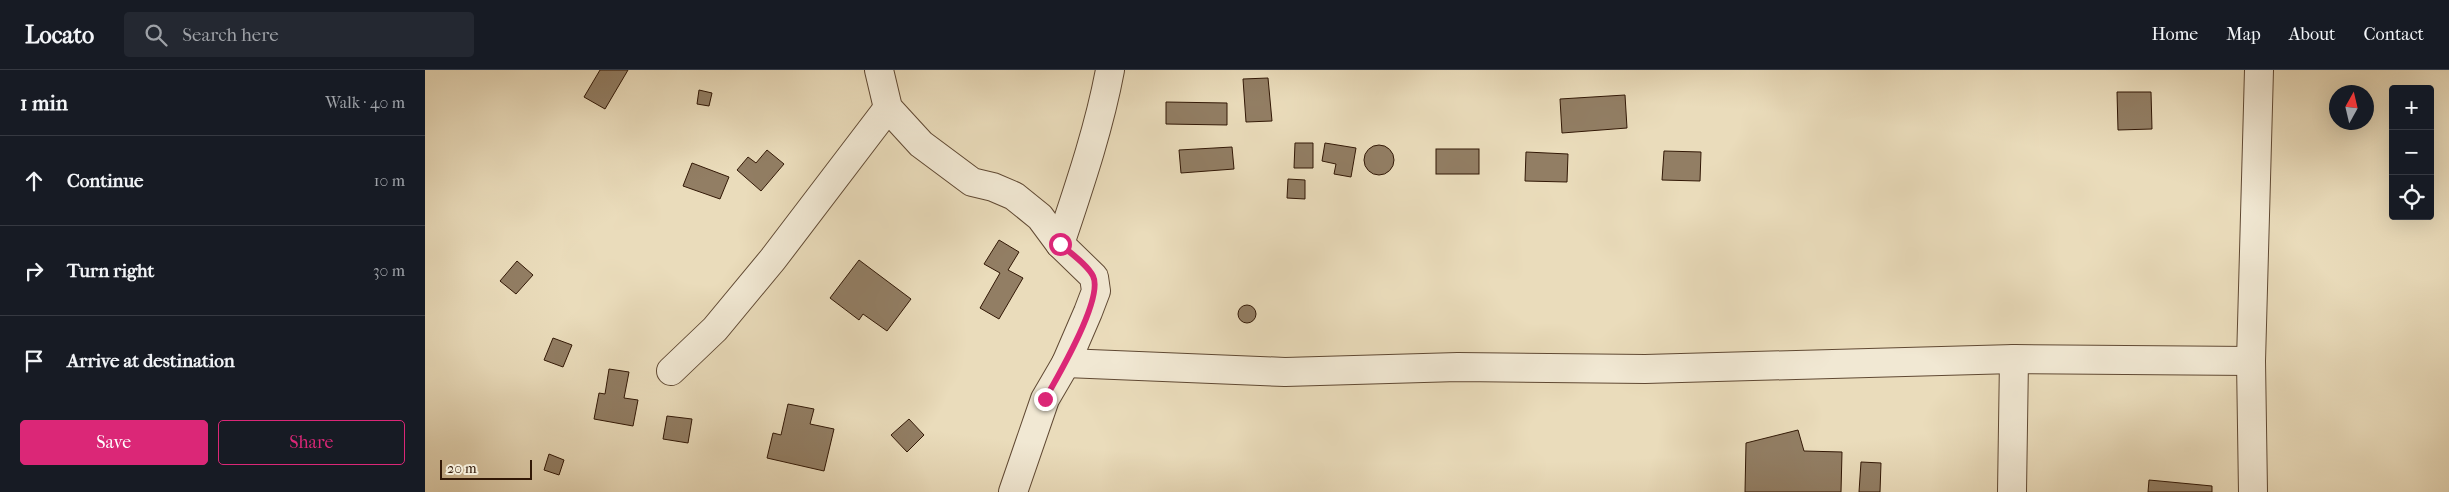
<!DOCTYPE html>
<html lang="en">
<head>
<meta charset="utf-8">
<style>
  body { margin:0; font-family:"IM FELL French Canon",serif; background:#242831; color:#f1f3f6 }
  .controls { position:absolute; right:15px; top:15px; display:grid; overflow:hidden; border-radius:5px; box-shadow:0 5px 20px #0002 }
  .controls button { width:45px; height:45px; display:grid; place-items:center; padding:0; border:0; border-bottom:1px solid #363941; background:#171b24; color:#f1f3f6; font:25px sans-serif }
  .compass { position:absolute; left:1904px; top:15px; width:45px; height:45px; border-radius:50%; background:#171b24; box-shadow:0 5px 20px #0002; rotate:8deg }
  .scale { position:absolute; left:15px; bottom:12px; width:92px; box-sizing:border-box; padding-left:5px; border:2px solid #321806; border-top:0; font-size:14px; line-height:18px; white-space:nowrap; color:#321806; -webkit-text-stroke:4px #f1e8d3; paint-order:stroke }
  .stop { position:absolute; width:15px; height:15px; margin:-11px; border:4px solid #db2777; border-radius:50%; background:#fff }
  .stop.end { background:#db2777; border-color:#fff; box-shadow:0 1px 5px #0008 }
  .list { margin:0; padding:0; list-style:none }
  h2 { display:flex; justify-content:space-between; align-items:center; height:65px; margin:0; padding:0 20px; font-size:21px }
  h2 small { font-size:16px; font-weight:400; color:#9ea1a6 }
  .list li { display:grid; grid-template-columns:32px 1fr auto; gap:15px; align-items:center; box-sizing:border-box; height:90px; padding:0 20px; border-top:1px solid #363941 }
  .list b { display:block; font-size:19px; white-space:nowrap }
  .list em { font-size:16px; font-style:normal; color:#9ea1a6 }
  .actions { display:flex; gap:10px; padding:15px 20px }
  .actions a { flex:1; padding:11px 0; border:1px solid #db2777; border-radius:5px; text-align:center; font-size:18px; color:#db2777 }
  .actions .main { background:#db2777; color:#fff }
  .icon { flex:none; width:28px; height:28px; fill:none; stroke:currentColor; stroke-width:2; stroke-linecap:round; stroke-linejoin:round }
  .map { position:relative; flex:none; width:2024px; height:422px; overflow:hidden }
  header { display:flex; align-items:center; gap:30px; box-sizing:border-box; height:70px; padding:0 25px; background:#171b24; border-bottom:1px solid #363941 }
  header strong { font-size:24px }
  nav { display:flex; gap:28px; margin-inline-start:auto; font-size:18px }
  .search { width:350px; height:45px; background:#242831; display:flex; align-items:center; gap:12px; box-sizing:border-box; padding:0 18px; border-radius:5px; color:#9ea1a6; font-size:19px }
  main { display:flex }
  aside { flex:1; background:#171b24 }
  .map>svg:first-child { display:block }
  .building { fill:#927e64; stroke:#321806 }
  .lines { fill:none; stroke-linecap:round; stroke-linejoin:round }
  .street-casing { stroke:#604933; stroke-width:30 }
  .street { stroke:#f1e8d3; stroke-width:28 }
  .route { stroke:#db2777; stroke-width:6 }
</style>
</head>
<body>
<header>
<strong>Locato</strong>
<div class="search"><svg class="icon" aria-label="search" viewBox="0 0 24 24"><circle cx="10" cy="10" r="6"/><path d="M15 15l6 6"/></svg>Search here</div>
<nav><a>Home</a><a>Map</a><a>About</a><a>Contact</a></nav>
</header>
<main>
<aside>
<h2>1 min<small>Walk · 40 m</small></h2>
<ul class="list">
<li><svg class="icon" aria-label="ahead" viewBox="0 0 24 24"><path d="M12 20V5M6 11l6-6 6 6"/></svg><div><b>Continue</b></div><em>10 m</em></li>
<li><svg class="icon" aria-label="right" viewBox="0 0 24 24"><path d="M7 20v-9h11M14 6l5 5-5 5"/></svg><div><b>Turn right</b></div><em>30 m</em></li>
<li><svg class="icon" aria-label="arrive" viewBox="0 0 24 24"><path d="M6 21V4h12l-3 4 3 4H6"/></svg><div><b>Arrive at destination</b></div></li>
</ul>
<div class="actions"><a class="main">Save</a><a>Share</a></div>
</aside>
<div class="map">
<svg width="2024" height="422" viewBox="0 0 2024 422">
  <rect width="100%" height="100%" fill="#eadcbb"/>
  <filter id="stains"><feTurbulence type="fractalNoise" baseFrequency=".004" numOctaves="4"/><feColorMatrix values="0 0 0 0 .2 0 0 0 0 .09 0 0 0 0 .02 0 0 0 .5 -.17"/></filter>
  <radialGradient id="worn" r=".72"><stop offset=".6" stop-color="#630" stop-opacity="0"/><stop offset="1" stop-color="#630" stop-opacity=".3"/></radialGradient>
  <!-- building -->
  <g class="building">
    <polygon points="175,0 203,0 180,39 159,27"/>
    <polygon points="843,8 847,51 821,52 818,9"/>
    <polygon points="274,20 287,23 284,36 272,34"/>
    <polygon points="1692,22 1726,22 1727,59 1693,60"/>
    <polygon points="1200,25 1202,58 1137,63 1135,29"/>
    <polygon points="741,32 802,33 802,55 741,54"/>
    <polygon points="870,73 888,73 888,98 869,98"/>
    <polygon points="900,73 931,78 926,107 909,104 911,94 897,91"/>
    <circle cx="954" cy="90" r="15"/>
    <polygon points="807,77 809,99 756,103 754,80"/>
    <rect x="1011" y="79" width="43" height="25"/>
    <polygon points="342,80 359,94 336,121 312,100 323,87 331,93"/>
    <polygon points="1239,81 1276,82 1275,111 1237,110"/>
    <polygon points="1101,82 1143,84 1142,112 1100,111"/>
    <polygon points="267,93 304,107 295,129 258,116"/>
    <polygon points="863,109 880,110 880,129 862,128"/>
    <polygon points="574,170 594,182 583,200 598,208 574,249 555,238 575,203 559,194"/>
    <polygon points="434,190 486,229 462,261 438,244 434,250 405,228"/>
    <polygon points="92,191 108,205 91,224 75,211"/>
    <circle cx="822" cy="244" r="9"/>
    <polygon points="128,268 147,275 138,297 119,290"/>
    <polygon points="184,299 204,302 199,328 213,330 208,356 169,349 174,323 180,324"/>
    <polygon points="363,334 389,339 385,354 409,359 399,401 342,388 348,363 356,365"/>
    <polygon points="242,346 267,349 263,373 238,369"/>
    <polygon points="484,349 499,365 482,382 466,365"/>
    <polygon points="1373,360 1379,381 1417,382 1416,422 1320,422 1321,373"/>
    <polygon points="124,384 139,390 134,405 119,400"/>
    <polygon points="1436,392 1456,393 1455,422 1434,422"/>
    <polygon points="1724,410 1787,416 1787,422 1723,422"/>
  </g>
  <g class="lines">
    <!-- street casing -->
    <g class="street-casing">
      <g id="street">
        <polyline points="454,0 463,38 496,74 547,112 568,117 589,126 615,147 635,174 669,207 671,221 663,242 641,293 620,329 588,422"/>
        <path d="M635,174c19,-57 39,-115 50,-174"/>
        <polyline points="641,293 860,302 1033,297 1220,299 1589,289 1826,291"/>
        <polyline points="246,301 290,259 348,189 463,38"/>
        <polyline points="1587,422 1589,289"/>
        <polyline points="1828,422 1826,291 1834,0"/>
      </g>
    </g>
    <!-- street -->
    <use href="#street" class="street"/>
  </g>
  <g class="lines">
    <!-- route -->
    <path class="route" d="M620,329c12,-21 59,-101 48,-123 -6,-12 -23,-23 -33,-32"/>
  </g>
  <rect width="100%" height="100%" filter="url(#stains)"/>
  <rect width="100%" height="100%" fill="url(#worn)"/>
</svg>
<div class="controls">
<button>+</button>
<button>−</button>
<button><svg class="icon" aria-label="locate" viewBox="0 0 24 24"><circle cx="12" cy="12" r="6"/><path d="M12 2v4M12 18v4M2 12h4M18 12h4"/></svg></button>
</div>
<svg class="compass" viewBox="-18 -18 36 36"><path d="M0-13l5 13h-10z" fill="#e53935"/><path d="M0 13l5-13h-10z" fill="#9ea1a6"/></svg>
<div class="scale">20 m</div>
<div class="stop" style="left:635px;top:174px"></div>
<div class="stop end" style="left:620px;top:329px"></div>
</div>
</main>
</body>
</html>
